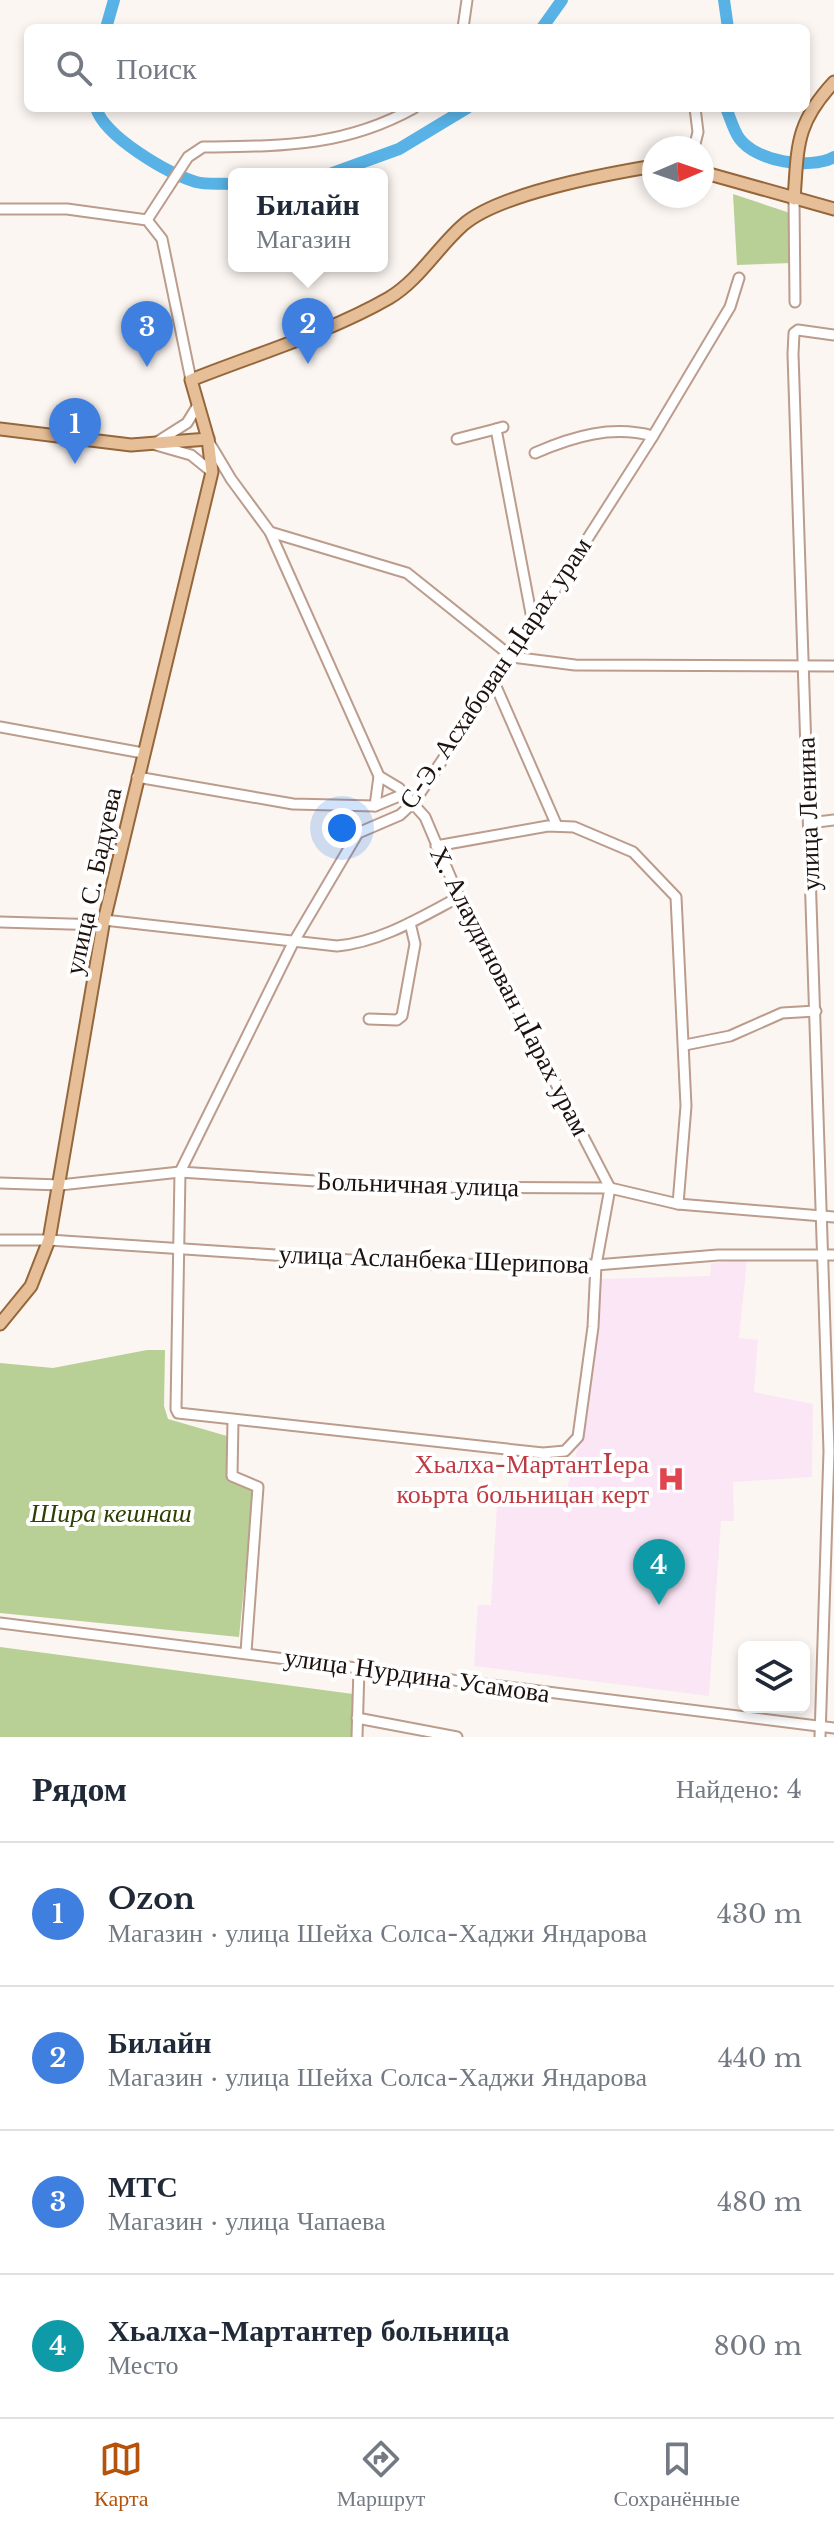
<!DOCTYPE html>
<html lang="ru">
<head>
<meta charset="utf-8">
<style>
  body { margin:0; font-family:"Libre Baskerville",serif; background:#f6f6f7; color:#1f2937 }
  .controls { position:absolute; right:24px; bottom:24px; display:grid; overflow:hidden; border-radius:12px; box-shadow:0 4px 12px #0003 }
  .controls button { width:72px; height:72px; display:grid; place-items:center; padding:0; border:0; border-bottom:2px solid #e0e1e3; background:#fff; color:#1f2937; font:40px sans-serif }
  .compass { position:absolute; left:642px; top:136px; width:72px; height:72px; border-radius:50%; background:#fff; box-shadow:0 4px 12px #0003; rotate:88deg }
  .you { position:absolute; left:342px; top:828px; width:28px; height:28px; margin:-20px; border:6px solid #fff; border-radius:50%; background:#1a73e8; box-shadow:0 0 0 12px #1a73e833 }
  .badge { display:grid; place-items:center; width:52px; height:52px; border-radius:50%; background:#b45309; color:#fff; font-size:26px; font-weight:700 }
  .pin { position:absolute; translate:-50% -66px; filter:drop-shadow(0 2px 4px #0008) }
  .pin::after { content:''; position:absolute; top:42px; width:28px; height:24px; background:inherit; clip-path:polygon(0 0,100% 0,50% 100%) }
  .popup { position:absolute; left:228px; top:168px; width:160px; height:104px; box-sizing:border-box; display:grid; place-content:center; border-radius:12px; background:#fff; filter:drop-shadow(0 2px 6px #0005); font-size:26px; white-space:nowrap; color:#747a83 }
  .popup b { font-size:30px; color:#1f2937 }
  .popup::after { content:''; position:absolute; left:50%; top:100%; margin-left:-16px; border:16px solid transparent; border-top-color:#fff }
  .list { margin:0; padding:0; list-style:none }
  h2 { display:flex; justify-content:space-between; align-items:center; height:104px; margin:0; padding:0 32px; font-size:34px }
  h2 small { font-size:26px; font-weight:400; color:#747a83 }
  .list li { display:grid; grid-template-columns:52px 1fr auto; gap:24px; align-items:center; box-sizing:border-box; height:144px; padding:0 32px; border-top:2px solid #e0e1e3 }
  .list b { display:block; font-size:30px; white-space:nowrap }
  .list p { margin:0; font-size:26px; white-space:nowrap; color:#747a83 }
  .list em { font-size:26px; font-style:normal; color:#747a83 }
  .icon { flex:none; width:44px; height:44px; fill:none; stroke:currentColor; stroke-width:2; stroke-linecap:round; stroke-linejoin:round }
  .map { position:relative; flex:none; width:834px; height:1737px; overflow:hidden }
  .search { position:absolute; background:#fff; box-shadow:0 4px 12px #0003; left:24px; right:24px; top:24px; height:88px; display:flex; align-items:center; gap:20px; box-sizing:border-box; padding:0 28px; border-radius:12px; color:#747a83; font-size:30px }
  .sheet { height:680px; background:#fff }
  nav { display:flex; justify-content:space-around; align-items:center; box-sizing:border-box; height:112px; border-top:2px solid #e0e1e3; background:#fff; font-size:22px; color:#747a83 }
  nav a { display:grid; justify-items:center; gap:4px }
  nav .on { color:#b45309 }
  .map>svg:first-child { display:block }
  .medical { fill:#fbe6f5 }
  .green { fill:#b8cf95 }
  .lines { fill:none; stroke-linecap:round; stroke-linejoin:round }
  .river { stroke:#58b2e5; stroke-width:12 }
  .minor-casing { stroke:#bb9c8d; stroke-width:13 }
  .major-casing { stroke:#95673b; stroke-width:15 }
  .minor { stroke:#fff; stroke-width:9 }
  .major { stroke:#e6bf98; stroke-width:11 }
  .labels { text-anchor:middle; stroke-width:8; stroke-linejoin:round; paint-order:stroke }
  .street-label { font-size:26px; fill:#1d120d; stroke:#fff }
  .health-label { font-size:26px; fill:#be3a42; stroke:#fff; text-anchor:end }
  .park-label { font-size:26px; font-style:italic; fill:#2d4001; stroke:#fff }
</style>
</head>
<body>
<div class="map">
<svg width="834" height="1737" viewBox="0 0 834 1737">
  <rect width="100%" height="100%" fill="#fcf6f2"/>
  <!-- medical -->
  <polygon class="medical" points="747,1260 739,1338 758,1340 754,1392 813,1404 812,1477 733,1482 734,1521 721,1521 709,1696 474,1666 478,1605 491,1605 497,1506 561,1507 575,1461 584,1411 597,1279 710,1276 711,1263"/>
  <!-- green -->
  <g class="green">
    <polygon points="733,194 793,214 793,263 737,265"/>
    <polygon points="147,1350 165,1350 164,1406 168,1419 227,1436 228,1480 254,1489 239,1637 0,1613 0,1363 53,1368"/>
    <polygon points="0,1647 353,1694 352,1737 0,1737"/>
  </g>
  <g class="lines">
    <!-- river -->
    <g class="river">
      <polyline points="724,0 728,28"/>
      <polyline points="106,28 114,0"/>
      <polyline points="542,28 562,0"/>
      <path d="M96,108c9,29 71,65 100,74 11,3 26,1 38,2"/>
      <path d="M726,108c4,9 7,21 13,30 17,24 71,32 95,19"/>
      <polyline points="330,174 399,149 467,108"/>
    </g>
    <!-- minor casing -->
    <g class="minor-casing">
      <g id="minor">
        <polyline points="463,28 467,0"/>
        <polyline points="694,148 698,132 695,108"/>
        <polyline points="794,199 795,302"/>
        <polyline points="0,209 67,209 147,220 162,239 191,380"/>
        <path d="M147,220l41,-63 15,-10c78,-1 141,0 211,-39"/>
        <polyline points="503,427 496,429 533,624"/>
        <polyline points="457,439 496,429"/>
        <polyline points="157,442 187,423 198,405"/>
        <polyline points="209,442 231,479 270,532 379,776 399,788 425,817 459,897 610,1188 596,1265 593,1327 578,1437 565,1451 543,1453 178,1413 176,1409 180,1172 293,943 358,833 400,815 414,802 512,657 653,436 730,307 739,278"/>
        <polyline points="156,445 191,455 212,472"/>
        <path d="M535,453c39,-17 77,-28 118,-17"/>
        <polyline points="270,532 407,573 512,657 575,665 834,666"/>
        <polyline points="494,682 557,826"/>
        <polyline points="0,727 143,753"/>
        <polyline points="137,777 293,804 375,806 404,794"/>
        <polyline points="375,806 379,776"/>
        <polyline points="809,823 834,820"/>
        <polyline points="436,846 548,826 574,827 633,852 676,897 686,1106 678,1204"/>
        <path d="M104,920l233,26c44,-4 84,-29 122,-49"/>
        <polyline points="0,922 103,925"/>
        <polyline points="369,1019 397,1020 402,1016 415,944 410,923"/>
        <polyline points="685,1045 730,1036 782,1013 816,1011"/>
        <polyline points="0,1183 60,1185 180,1172 407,1187 610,1188 678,1204 834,1217"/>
        <polyline points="0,1240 49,1240 410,1264 596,1265 718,1255 834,1255"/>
        <polyline points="233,1420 232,1476 258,1487 246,1652"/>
        <polyline points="0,1623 834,1728"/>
        <polyline points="357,1718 457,1737"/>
        <polyline points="357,1737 359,1668"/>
        <polyline points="820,1737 829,1451 793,354 794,333 798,330 834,335"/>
      </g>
    </g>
    <!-- major casing -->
    <g class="major-casing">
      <g id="major">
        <polyline points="702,172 834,209"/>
        <path d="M794,199c4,-53 1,-75 40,-117"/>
        <polyline points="0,429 131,445 208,439"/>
        <path d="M0,1324l31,-38 18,-46 54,-315 109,-453 -4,-33 -17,-59c65,-26 137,-47 198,-82 30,-18 48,-50 74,-73 35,-31 143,-51 191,-59"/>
      </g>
    </g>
    <!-- minor -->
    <use href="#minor" class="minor"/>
    <!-- major -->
    <use href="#major" class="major"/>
  </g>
  <!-- icons -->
  <defs>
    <g id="hospital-bare" transform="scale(2.16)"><path d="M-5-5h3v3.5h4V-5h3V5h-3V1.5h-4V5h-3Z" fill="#e0444e" stroke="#fff" stroke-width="2.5" paint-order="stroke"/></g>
  </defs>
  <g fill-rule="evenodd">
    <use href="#hospital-bare" x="671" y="1479"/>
  </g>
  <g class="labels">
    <!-- street labels -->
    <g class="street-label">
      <text transform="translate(495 673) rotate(-56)" y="9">С-Э. Асхабован цIарах урам</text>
      <text transform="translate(808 814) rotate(-92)" y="9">улица Ленина</text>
      <text transform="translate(93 881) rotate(-78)" y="9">улица С. Бадуева</text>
      <text transform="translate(510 991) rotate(63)" y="9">Х. Алаудинован цIарах урам</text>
      <text transform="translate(418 1184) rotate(2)" y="9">Больничная улица</text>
      <text transform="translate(434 1259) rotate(2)" y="9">улица Асланбека Шерипова</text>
      <text transform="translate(417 1675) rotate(8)" y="9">улица Нурдина Усамова</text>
    </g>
    <!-- health labels -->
    <g class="health-label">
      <text x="649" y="1473">Хьалха-МартантIера<tspan x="649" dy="30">коьрта больницан керт</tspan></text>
    </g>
    <!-- park labels -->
    <g class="park-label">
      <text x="111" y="1522">Шира кешнаш</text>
    </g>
  </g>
</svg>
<div class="controls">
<button><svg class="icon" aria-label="layers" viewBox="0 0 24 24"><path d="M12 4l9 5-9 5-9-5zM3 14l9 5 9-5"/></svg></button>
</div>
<svg class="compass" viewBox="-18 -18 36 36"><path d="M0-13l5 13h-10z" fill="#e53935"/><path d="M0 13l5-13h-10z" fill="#747a83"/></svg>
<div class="you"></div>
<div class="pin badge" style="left:75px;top:464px;background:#3f7fe0">1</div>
<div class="pin badge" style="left:308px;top:364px;background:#3f7fe0">2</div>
<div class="popup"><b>Билайн</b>Магазин</div>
<div class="pin badge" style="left:147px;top:367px;background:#3f7fe0">3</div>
<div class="pin badge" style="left:659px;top:1605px;background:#0f9aa8">4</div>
<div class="search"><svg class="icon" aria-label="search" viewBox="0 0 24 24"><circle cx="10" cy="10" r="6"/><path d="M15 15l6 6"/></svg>Поиск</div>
</div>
<section class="sheet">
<h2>Рядом<small>Найдено: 4</small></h2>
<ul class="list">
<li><span class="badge" style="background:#3f7fe0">1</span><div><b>Ozon</b><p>Магазин · улица Шейха Солса-Хаджи Яндарова</p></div><em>430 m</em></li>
<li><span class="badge" style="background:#3f7fe0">2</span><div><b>Билайн</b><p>Магазин · улица Шейха Солса-Хаджи Яндарова</p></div><em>440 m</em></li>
<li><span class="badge" style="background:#3f7fe0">3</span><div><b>МТС</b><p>Магазин · улица Чапаева</p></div><em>480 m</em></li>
<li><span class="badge" style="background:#0f9aa8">4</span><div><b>Хьалха-Мартантер больница</b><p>Место</p></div><em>800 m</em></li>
</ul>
</section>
<nav>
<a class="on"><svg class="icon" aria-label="map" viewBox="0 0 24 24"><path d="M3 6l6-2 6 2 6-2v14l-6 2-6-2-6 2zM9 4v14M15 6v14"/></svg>Карта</a>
<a><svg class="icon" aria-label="directions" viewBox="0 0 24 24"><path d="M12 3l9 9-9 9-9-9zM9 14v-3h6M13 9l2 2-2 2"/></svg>Маршрут</a>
<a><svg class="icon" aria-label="saved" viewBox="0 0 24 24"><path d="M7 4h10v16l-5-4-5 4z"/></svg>Сохранённые</a>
</nav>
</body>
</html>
